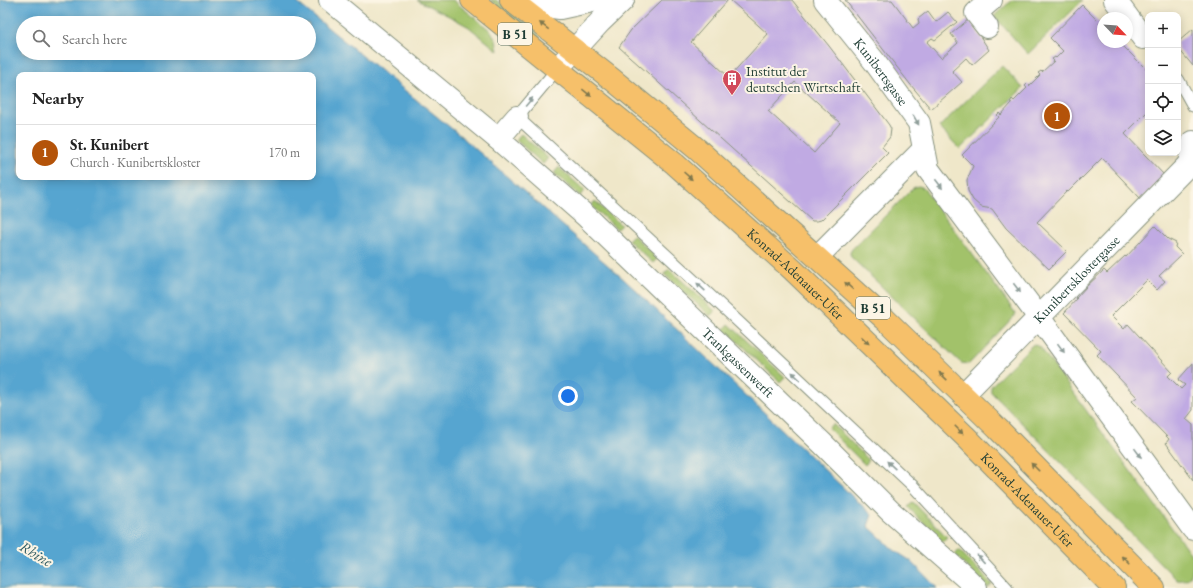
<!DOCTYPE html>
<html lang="en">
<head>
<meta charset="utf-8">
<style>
  body { margin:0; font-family:"EB Garamond",serif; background:#f6f6f6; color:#222 }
  .controls { position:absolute; right:12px; top:12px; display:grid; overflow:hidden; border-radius:8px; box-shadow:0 2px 10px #0003 }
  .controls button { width:36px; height:36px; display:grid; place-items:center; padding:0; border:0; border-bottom:1px solid #e0e0e0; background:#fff; color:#222; font:20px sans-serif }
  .compass { position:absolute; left:1097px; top:12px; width:36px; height:36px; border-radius:50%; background:#fff; box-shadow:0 2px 10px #0003; rotate:115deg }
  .you { position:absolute; left:568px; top:396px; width:14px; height:14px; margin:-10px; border:3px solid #fff; border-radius:50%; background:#1a73e8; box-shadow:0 0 0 6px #1a73e833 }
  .badge { display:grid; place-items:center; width:26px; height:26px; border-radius:50%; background:#b45309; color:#fff; font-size:13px; font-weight:700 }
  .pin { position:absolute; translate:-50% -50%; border:2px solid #fff; box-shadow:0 1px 4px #0006 }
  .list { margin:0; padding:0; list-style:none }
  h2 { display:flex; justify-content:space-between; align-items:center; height:52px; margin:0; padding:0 16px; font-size:17px }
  h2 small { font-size:13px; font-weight:400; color:#767676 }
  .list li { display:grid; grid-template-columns:26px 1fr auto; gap:12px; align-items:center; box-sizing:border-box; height:56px; padding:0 16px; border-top:1px solid #e0e0e0 }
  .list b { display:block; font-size:15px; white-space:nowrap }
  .list p { margin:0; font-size:13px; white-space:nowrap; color:#767676 }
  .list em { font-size:13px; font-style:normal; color:#767676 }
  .icon { flex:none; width:22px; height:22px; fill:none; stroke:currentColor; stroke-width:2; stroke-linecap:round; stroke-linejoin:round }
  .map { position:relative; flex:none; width:1193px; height:588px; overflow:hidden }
  .search { position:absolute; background:#fff; box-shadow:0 2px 10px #0003; left:16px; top:16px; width:300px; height:44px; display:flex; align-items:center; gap:10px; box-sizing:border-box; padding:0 14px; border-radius:22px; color:#767676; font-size:15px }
  .panel { position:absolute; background:#fff; box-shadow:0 2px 10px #0003; left:16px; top:72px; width:300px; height:108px; border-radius:8px }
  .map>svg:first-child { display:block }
  .green { fill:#a2c26a; stroke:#60804f }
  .water { fill:#56a5d0; stroke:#3a7182; fill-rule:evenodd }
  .building { fill:#c0aae3; fill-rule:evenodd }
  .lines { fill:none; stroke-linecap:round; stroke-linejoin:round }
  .lane-casing { stroke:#87927e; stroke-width:13 }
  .street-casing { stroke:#87927e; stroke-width:24 }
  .primary-casing { stroke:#87927e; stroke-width:24 }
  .lane { stroke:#fff; stroke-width:11 }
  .street { stroke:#fff; stroke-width:22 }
  .primary { stroke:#f6c06b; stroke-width:22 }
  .oneway { fill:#80784d }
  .oneway2 { fill:#8f9e9a }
  .labels { text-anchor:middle; stroke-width:4; stroke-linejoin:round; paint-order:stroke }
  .shield { fill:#fcf5e5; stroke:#617469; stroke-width:1 }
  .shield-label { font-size:13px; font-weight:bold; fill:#1f3d34 }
  .poi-label { font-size:14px; fill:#1f3d34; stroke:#fcf5e5; text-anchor:start }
  .street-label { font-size:14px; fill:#1f3d34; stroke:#fcf5e5 }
  .water-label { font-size:15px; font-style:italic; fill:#305c63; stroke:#fcf5e5 }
</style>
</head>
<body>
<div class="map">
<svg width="1193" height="588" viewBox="0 0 1193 588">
  <rect width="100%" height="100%" fill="#fcf5e5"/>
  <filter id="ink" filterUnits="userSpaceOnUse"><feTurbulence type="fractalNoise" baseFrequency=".025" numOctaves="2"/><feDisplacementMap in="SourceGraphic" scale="8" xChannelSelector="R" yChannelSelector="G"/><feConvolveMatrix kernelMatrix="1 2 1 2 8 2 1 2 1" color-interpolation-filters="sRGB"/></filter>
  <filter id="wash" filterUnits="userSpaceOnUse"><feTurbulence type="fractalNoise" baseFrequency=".012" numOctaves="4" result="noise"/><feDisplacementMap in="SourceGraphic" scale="16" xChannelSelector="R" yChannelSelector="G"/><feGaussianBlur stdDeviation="0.9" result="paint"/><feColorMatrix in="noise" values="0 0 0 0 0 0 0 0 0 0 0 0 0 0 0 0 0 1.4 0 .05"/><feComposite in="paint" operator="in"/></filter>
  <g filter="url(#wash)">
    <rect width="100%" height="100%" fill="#efe7c9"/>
    <!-- green -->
    <g class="green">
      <polygon points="417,0 453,0 491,31 496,40 498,51 469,27 453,18"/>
      <polygon points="490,0 496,0 541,36 539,38"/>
      <polygon points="1012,0 1083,0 1028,54 994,16"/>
      <polygon points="1002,66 1023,88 960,149 939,127"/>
      <polygon points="521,134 548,158 543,164 516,140"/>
      <polygon points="559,167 585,191 580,196 554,173"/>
      <polygon points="918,186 922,187 926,191 1016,314 969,364 961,363 851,257 850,253 852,249 913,188"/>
      <polygon points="595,201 621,225 617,229 591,206"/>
      <polygon points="633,235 658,258 653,263 628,240"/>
      <polygon points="669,269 715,311 710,316 664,274"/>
      <polygon points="729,324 785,377 780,382 724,329"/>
      <path d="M1034,344l6,3 153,210c0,14 0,25 -16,23l-186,-188v-5l2,-3 38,-38z"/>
      <polygon points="833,424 869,460 865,465 828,428"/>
      <polygon points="913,502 947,537 942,542 908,507"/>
      <polygon points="959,550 992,584 987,588 955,555"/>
    </g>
    <!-- water -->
    <path class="water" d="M0,0h294l168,137 165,145 245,233 -4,11 26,24 17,11 26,27h-937zM23,23h286v30h-286zM19,75h294v102h-294z"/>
    <g id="blocks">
      <!-- building -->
      <g class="building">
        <path d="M662,0h66l-37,42 38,35 39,-43 -38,-34h62l37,46 60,79 2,4 -1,8 -8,10 6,6 -67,67 -4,1h-5l-193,-174 12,-17zM795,82l45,41 -26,30 -46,-42z"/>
        <polygon points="845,0 892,0 913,28 919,23 918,19 928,11 936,22 948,12 957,22 935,40 932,38 927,42 941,58 958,43 951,34 969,19 989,50 972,65 966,58 952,71 962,82 931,109 910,84"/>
        <polygon points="1082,5 1103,26 1103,42 1119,42 1148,71 1148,111 1125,134 1165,176 1141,199 1102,158 1068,192 1067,191 1037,222 1067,251 1049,269 1006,228 992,209 981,207 973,200 968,191 967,180 973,166 962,155 999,117 997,115 999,113 1001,115 1012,103 1010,102 1012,99 1014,101 1027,88 1025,86 1027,84 1029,86 1040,75 1038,73 1041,71 1042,72 1054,61 1052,59 1055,57 1056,58 1063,51 1050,38"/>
        <polygon points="1193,29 1193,66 1178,48 1178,42"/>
        <polygon points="1155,226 1168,239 1176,243 1175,247 1182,254 1159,276 1165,281 1157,290 1147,280 1111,316 1124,329 1128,324 1172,372 1168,376 1181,389 1185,385 1178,380 1193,363 1193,410 1186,419 1193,425 1193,480 1166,443 1169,439 1132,401 1137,397 1097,355 1101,351 1064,313 1077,299 1076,298 1087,286 1104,270 1107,273 1125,256 1126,257"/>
      </g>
    </g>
  </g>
  <g filter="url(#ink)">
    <use href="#blocks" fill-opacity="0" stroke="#87927e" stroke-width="1"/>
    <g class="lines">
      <!-- lane casing -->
      <g class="lane-casing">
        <g id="lane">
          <polyline points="557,69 517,117 727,311 913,486 1007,588"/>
          <polyline points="1178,79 1193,106"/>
        </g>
      </g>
      <!-- street casing -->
      <g class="street-casing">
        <g id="street">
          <path id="s1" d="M330,0l168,139 89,78 236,227 67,67 76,67 10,10"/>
          <path id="s2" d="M825,0l49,61 45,62 9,46 110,147 155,213"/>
          <polyline points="1115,0 1143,38"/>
          <polyline points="514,2 560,8 597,0"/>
          <polyline points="987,27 976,13 991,0"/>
          <polyline points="557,69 600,22 623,0"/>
          <polyline points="498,139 517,117"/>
          <polyline points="1189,164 1193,142"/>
          <polyline points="817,257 924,149"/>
          <path id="s3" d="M963,395l226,-231"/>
        </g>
      </g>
      <!-- primary casing -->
      <g class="primary-casing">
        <g id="primary">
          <path id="s4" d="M472,0l203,164 118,106 174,168 147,150"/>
          <polyline points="511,0 613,80 697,149 885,319 998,429 1154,588"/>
        </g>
      </g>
      <!-- lane -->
      <use href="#lane" class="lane"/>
      <!-- street -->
      <use href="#street" class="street"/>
      <!-- primary -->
      <use href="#primary" class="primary"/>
    </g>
    <!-- one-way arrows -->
    <defs><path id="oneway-solid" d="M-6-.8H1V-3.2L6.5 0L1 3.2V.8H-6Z"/></defs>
    <g class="oneway">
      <use href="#oneway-solid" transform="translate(544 26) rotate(-142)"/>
      <use href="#oneway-solid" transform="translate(587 93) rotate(39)"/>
      <use href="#oneway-solid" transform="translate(688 176) rotate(42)"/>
      <use href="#oneway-solid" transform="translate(849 286) rotate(-138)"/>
      <use href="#oneway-solid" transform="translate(865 340) rotate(44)"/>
      <use href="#oneway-solid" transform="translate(943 376) rotate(-136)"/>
      <use href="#oneway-solid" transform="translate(959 430) rotate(45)"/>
      <use href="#oneway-solid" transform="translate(1035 467) rotate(-135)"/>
      <use href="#oneway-solid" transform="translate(1126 560) rotate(-135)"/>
    </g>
    <g class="oneway2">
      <use href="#oneway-solid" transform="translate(529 102) rotate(-50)"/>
      <use href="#oneway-solid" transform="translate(916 120) rotate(60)"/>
      <use href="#oneway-solid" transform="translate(939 184) rotate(53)"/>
      <use href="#oneway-solid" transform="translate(701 287) rotate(-137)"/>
      <use href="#oneway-solid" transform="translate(1017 288) rotate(53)"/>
      <use href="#oneway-solid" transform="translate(1061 348) rotate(54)"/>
      <use href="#oneway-solid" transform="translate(796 376) rotate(-137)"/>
      <use href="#oneway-solid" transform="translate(1138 453) rotate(54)"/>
      <use href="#oneway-solid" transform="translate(891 465) rotate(-137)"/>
      <use href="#oneway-solid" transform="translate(981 559) rotate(-133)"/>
    </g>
  </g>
  <!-- icons -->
  <defs>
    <g id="building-pin" transform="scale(1)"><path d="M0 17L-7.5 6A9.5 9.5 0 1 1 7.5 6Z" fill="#d1495b" stroke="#fcf5e5"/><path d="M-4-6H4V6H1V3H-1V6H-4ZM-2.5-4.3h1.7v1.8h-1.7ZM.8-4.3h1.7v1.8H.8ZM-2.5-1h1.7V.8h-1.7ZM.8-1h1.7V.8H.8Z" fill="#fff"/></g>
  </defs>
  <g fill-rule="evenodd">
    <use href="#building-pin" x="732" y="79"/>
  </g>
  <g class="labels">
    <!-- shield labels -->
    <g class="shield">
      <rect x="498" y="23" width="34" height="22" rx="3"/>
      <rect x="856" y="297" width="34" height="22" rx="3"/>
    </g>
    <g class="shield-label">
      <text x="515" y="39">B 51</text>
      <text x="873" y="313">B 51</text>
    </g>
    <!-- poi labels -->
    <g class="poi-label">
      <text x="746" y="76">Institut der<tspan x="746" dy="16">deutschen Wirtschaft</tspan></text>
    </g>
    <!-- street labels -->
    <g class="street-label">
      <text dy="5" stroke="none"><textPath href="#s2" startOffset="91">Kunibertsgasse</textPath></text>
      <text dy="5" stroke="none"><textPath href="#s4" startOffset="424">Konrad-Adenauer-Ufer</textPath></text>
      <text dy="5" stroke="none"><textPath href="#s3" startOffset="162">Kunibertsklostergasse</textPath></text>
      <text dy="5" stroke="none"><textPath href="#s1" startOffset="546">Trankgassenwerft</textPath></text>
      <text dy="5" stroke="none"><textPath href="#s4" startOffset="748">Konrad-Adenauer-Ufer</textPath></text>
    </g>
    <!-- water labels -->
    <g class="water-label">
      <text transform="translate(36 554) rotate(31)" y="5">Rhine</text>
    </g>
  </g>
</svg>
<div class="controls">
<button>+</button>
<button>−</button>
<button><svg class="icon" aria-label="locate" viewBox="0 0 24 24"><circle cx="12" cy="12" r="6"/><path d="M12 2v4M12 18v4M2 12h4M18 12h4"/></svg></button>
<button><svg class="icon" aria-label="layers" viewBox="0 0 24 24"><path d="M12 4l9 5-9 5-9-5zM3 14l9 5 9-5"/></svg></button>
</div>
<svg class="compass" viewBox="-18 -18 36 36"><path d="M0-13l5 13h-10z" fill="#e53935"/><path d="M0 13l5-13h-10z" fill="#767676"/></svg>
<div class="you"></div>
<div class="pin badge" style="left:1057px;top:116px">1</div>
<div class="search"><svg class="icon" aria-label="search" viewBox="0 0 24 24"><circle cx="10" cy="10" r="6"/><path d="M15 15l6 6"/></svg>Search here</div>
<section class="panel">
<h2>Nearby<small></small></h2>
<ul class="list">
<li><span class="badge">1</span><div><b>St. Kunibert</b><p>Church · Kunibertskloster</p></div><em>170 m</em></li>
</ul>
</section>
</div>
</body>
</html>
